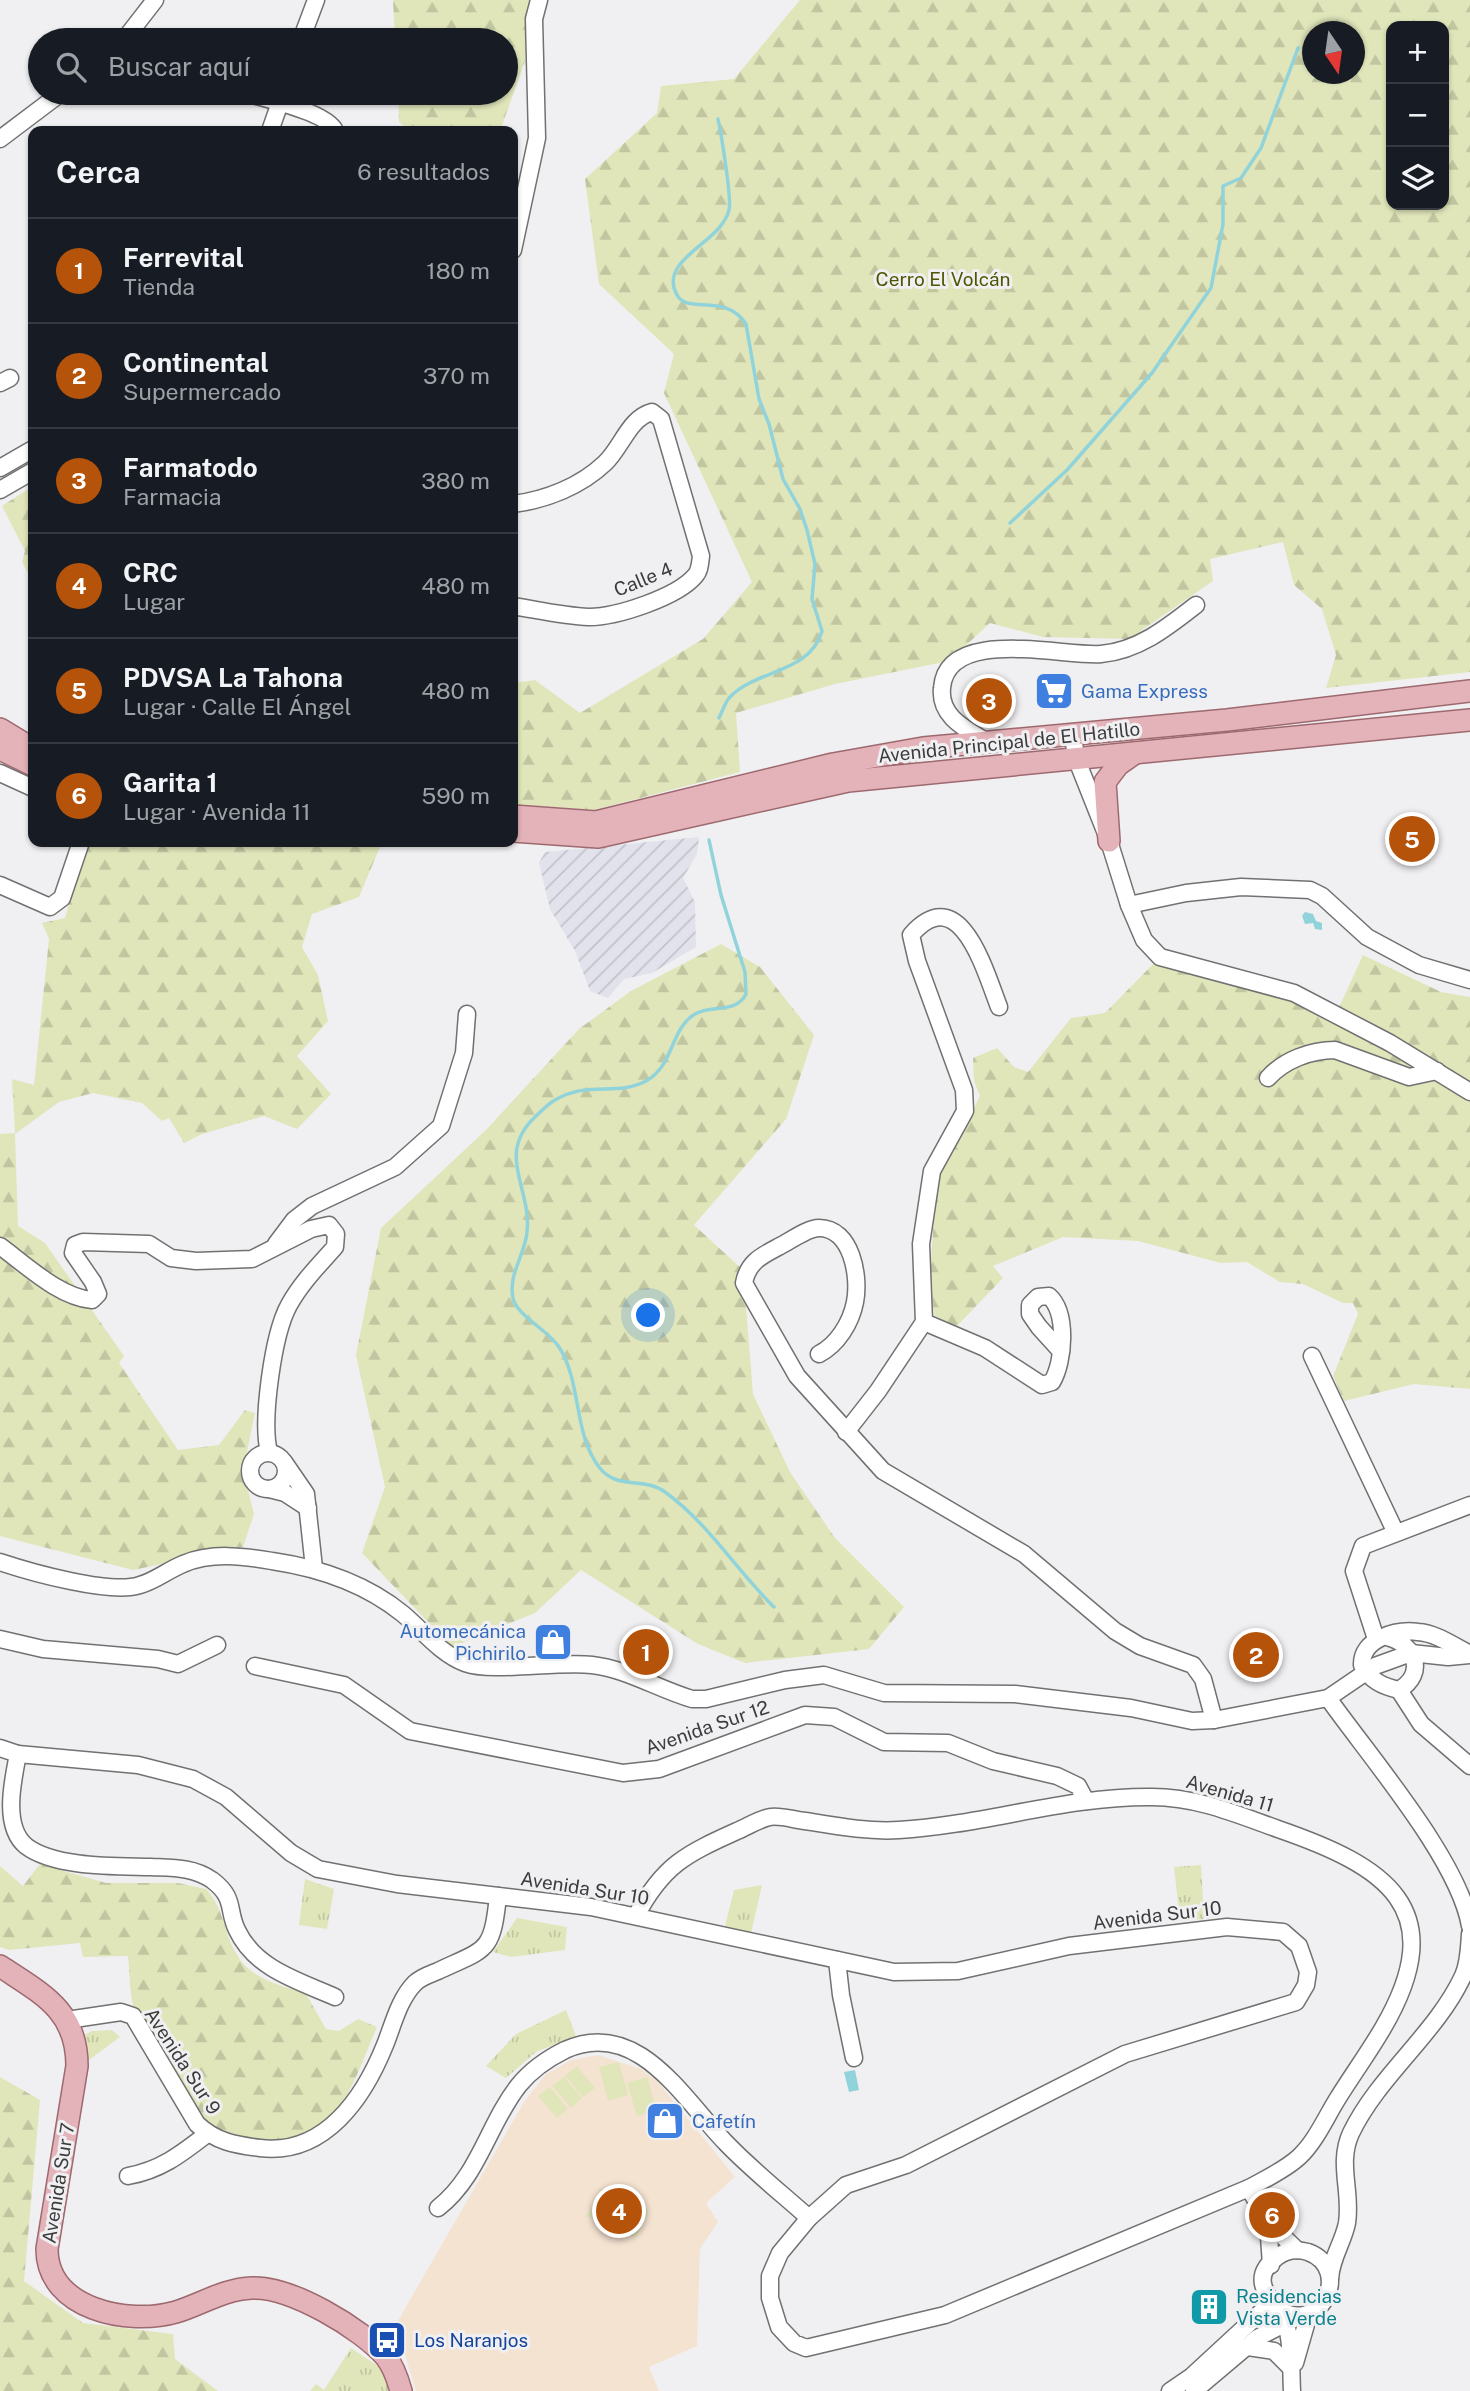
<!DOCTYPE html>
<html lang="es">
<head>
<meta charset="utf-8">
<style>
  body { margin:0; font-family:"Public Sans",sans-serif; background:#242831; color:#f1f3f6 }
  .controls { position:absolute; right:21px; top:21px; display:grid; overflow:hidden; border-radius:14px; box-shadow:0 2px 5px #0004 }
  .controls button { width:63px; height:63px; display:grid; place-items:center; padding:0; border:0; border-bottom:2px solid #363941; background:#171b24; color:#f1f3f6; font:35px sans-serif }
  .compass { position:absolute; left:1302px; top:21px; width:63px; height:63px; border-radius:50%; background:#171b24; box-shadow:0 2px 5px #0004; rotate:167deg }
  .you { position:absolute; left:649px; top:1316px; width:24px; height:24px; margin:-18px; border:5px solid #fff; border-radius:50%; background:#1a73e8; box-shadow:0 0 0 10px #1a73e833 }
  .badge { display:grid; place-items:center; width:46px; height:46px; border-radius:50%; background:#b45309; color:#fff; font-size:23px; font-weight:700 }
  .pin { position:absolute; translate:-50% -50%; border:4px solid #fff; box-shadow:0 2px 7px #0006 }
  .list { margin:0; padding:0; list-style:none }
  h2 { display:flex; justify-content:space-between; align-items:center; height:91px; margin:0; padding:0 28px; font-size:30px }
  h2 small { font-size:23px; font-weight:400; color:#9ea1a6 }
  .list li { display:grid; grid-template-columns:46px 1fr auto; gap:21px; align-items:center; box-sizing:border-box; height:105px; padding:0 28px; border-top:2px solid #363941 }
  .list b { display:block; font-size:26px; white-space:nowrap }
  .list p { margin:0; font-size:23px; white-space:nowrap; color:#9ea1a6 }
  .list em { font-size:23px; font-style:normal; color:#9ea1a6 }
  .icon { flex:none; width:38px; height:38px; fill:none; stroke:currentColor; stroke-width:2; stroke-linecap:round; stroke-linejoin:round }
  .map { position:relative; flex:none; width:1470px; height:2391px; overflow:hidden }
  .search { position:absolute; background:#171b24; box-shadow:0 2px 5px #0004; left:28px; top:28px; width:490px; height:77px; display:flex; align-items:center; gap:18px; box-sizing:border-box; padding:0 24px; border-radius:38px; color:#9ea1a6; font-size:26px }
  .panel { position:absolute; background:#171b24; box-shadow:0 2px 5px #0004; left:28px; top:126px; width:490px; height:721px; border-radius:14px }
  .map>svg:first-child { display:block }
  .industrial { fill:url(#industrial-furrows) }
  .education { fill:#f5e3d2 }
  .grass { fill:url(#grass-tufts) }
  .forest { fill:url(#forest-firs); fill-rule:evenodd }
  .pitch { fill:#e0e6ba }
  .water { fill:#91d3da }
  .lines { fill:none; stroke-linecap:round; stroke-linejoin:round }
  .stream { stroke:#91d3da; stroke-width:3.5 }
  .minor-casing { stroke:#717172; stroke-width:19 }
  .major-casing { stroke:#9d696f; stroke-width:24 }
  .minor { stroke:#fff; stroke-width:16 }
  .major { stroke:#e3b3b9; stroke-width:21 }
  .labels { text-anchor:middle; stroke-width:6; stroke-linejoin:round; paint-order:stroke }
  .park-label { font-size:19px; fill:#4f5500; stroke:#f0f0f2 }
  .street-label { font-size:19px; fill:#3c3c3d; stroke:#f0f0f2 }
  .shop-label { font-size:19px; fill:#366cbe; stroke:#f0f0f2; text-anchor:start }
  .culture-label { font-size:19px; fill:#0d838f; stroke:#f0f0f2; text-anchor:start }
  .transit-label { font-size:19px; fill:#164399; stroke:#f0f0f2; text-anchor:start }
</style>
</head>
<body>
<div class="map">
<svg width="1470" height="2391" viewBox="0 0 1470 2391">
  <defs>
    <pattern id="industrial-furrows" width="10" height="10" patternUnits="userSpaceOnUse" patternTransform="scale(1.75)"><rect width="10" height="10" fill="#e1e2eb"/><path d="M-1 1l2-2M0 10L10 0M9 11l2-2" fill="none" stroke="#c2c3ca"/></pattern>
    <pattern id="grass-tufts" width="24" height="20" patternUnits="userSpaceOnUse" patternTransform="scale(1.75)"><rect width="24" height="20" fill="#e0e6ba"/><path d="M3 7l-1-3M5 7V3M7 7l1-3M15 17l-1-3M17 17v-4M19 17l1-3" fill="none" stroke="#c1c6a1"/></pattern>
    <pattern id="forest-firs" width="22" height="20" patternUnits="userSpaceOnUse" patternTransform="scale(1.75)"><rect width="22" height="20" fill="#e0e6ba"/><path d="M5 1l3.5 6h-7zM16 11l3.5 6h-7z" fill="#c1c6a1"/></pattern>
  </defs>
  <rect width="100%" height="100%" fill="#f0f0f2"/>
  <!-- industrial -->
  <polygon class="industrial" points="699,837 697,854 683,878 695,902 696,947 652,973 624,979 608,998 590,991 575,951 550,909 539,863 545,852"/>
  <!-- education -->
  <polygon class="education" points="598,2055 641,2069 658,2082 735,2177 706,2203 718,2222 700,2249 697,2346 649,2367 659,2391 416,2391 405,2355 388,2338 524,2102 545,2075 571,2060"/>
  <!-- grass -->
  <g class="grass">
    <polygon points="1201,1865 1204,1919 1180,1921 1174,1867"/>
    <polygon points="305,1879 334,1889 327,1929 299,1925"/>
    <polygon points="762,1885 751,1933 725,1926 734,1890"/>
    <polygon points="517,1918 567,1927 565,1950 511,1957 493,1952"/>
    <polygon points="566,2010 576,2036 536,2052 506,2078 486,2066 516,2034"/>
    <polygon points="112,2030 120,2037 82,2065 84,2035 92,2031"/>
    <polygon points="351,2348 390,2374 395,2391 310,2391 316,2384 324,2390"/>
  </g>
  <!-- forest -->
  <g class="forest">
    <polygon points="393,0 530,0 525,61 500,131 410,131 399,122 398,93 506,93 506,40 395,40"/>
    <path d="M800,0h670v672l-144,16 10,-33 -14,-46 -28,-24 -11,-43 -73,17 3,22 -84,58 -86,-2 -53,-14 -41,38 -114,23 -99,29 4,59 -146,38 -81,-6v-121l22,-3 45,33 123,-74 49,-57 -88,-189 10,-39 -75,-70 -14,-105 72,-66 4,-27 73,-7zM1391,26h53v179h-53zM1312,32h42v42h-42z"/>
    <polygon points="33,486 33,572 29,575 22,562 25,551 2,506"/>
    <polygon points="87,842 382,842 359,897 312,914 302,947 318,975 328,1021 297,1056 331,1094 297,1129 264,1116 202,1134 184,1143 169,1118 162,1121 142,1103 93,1093 59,1102 15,1134 18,1226 45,1243 124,1356 119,1363 178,1450 219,1445 245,1410 255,1413 243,1471 254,1514 243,1547 133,1570 0,1536 0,1134 15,1133 12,1079 34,1085 49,939 42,923 65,918"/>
    <polygon points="721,944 760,967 814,1035 786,1119 694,1225 743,1270 753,1394 790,1472 835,1538 904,1607 869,1649 745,1663 698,1644 581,1570 535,1613 452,1647 362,1553 385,1487 356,1355 381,1228 486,1130 579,1029 631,991"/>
    <polygon points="1363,955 1441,992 1470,997 1470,1389 1414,1384 1344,1401 1333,1376 1358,1314 1353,1303 1343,1303 1303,1284 1280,1282 1247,1262 1221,1263 1138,1241 1063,1237 993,1266 1003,1278 956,1327 934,1315 930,1277 937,1171 956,1144 980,1096 974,1081 973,1058 997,1048 1014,1067 1028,1072 1071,1018 1105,1013 1160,957 1336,1014"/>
    <path d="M40,1864l66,19h72l28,6c18,19 17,42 30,64 13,26 45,32 70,41l20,35 13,2 19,-12 19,8c-13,30 -24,65 -46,91 -26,30 -95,29 -125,4 -7,-7 -66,-96 -70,-108 -7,-16 -6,-41 -8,-58l-45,1 -3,-14 -71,7 -9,-3v-81l23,20z"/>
    <polygon points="0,2077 40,2100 24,2281 83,2323 173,2334 175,2359 218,2391 0,2391"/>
  </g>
  <!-- pitch -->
  <g class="pitch">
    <polygon points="619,2062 628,2095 608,2101 599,2067"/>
    <polygon points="577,2066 595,2088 583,2097 565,2076"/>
    <polygon points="564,2077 582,2098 571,2108 552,2086"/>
    <polygon points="647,2077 657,2111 637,2116 627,2083"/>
    <polygon points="550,2087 568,2109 557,2118 538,2096"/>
    <polygon points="600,2188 649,2210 636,2238 587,2216"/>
  </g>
  <!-- water -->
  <g class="water">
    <polygon points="1305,912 1313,914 1316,921 1322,923 1322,930 1315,929 1313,923 1305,924 1302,916"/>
    <polygon points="855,2070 859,2090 849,2092 844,2072"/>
  </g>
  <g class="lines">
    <!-- stream -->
    <g class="stream">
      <path d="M718,119c3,14 14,80 11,91 -1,5 -4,10 -7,14 -13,21 -63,40 -45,71 11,20 48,-3 69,29l13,75 10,25 14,55 17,30 7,21 8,34 -3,35 10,32c-12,43 -67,38 -93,67 -4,5 -7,14 -10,20"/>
      <polyline points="1010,523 1067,470 1152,373 1211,288 1223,224 1223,186 1241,178 1261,148 1298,48"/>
      <path d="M709,840l12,55 24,77 1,22c-10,20 -34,10 -51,20 -25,15 -21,52 -49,67 -30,16 -57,-1 -91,19 -7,4 -14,11 -20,17 -40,38 -3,71 -8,115 -2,23 -19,42 -14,66 3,17 35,32 46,49 23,36 14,86 40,120 18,24 45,9 66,25 44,32 71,78 109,115"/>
    </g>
    <!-- minor casing -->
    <g class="minor-casing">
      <g id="minor">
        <polyline points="124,40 155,0"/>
        <polyline points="301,40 316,0"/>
        <path d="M245,93c19,5 84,20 90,38"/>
        <polyline points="270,131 283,94"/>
        <polyline points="0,139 61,93"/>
        <polyline points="513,250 537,138 534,19 539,0"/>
        <polyline points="0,383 10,378"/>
        <polyline points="0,468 33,449"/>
        <polyline points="0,490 33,471"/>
        <path d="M513,504c33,-4 68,-18 92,-41 17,-16 24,-45 47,-51l9,7 40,137c-1,7 -1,15 -6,20 -18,21 -78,41 -106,41 -26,-1 -51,-7 -76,-11"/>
        <polyline points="1073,735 1076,758 1109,841 1129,905 1144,940 1160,957 1294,993 1390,1043 1470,1092"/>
        <path d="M987,742c-21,-13 -48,-25 -45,-54 5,-62 121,-31 159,-34 37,-3 67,-27 95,-49"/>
        <polyline points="0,773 33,788"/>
        <polyline points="0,885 50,907 62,898 81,842"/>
        <polyline points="1129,905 1186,893 1241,887 1310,890 1322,896 1367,937 1419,965 1470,980"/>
        <path d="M1268,1078c16,-18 43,-28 67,-28l74,27 28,-6"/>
        <polyline points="276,1244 294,1220 312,1206 395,1167 441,1126 464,1053 467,1014"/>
        <path d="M0,1246c26,19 59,51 92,54l6,-6 -5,-12 -20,-29 2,-8 8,-3 66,2 22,14 25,3 56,-2 59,-30 18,-4 7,9 -1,13c-16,18 -34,36 -46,58 -16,29 -28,116 -20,147"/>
        <path d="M924,1322l61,26 57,37 10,-3c12,-20 16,-69 -3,-86l-11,1 -8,8v9l9,13 20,22"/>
        <path d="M819,1354c18,-9 32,-31 36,-52 5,-25 -3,-74 -36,-74 -11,0 -29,13 -39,18 -19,10 -32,16 -36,37l53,93 86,95 141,83 91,77 25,15 53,19 10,14 11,41"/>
        <polyline points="1312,1356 1395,1531"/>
        <path d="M846,1432l32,-41 46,-69 -3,-78 11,-73 33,-60 -1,-21 -47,-129 -6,-26c49,-56 74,36 88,72"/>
        <circle cx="268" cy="1471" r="18"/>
        <polyline points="284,1462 306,1494 314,1568"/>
        <polyline points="269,1489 285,1493 308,1508"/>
        <path d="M0,1562c30,10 111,33 140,23 15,-4 28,-15 43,-21 28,-12 60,-8 89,-3 47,7 93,22 131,53 19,16 38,40 62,49 27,10 92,-2 127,2 35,4 66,24 100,34h14l79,-19 39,-5 60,18 131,1 116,14 61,13 22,-1 114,-22 47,-32 36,-13 37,4 22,-2"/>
        <path d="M1387,1637c28,7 40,36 12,53 -17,-4 -28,-9 -37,-25 -1,-26 34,-36 56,-33 18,1 36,14 52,22"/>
        <polyline points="0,1639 43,1649 158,1659 178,1664 217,1645"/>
        <polyline points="1376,1639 1354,1571 1363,1546 1470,1505"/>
        <polyline points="255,1666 344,1685 410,1731 623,1773 659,1769 805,1715 834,1717 884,1742 948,1743 993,1761 1057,1776 1078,1786 1086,1801"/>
        <polyline points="1399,1690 1421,1724 1470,1766"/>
        <path d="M1328,1698c41,58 131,162 142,228"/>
        <path d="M0,1748l18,6 120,11 55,14 33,18 65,56 27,16 79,15 194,23 303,65 64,-1 111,-25 158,-19 56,5 16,14 9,26 -2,13 -10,17 -171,52 -219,111 -60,20 -37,33 -29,35 -10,23v22l9,29 15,16 12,5 139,-33 304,-127c16,-9 36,-18 50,-31 17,-16 27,-40 39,-59 15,-24 31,-46 45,-70 70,-120 2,-162 -105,-199 -42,-15 -81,-32 -126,-32 -85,-1 -168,28 -253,33 -31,2 -63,-4 -94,-9 -10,-1 -25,-6 -35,-4 -11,2 -23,10 -33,14 -51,23 -74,34 -101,85"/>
        <path d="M18,1754c-5,26 -16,72 8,92 29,22 90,20 125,21 22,1 42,0 61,13 24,18 15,30 25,50 18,39 62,51 98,67"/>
        <polyline points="837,1960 841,1995 854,2058"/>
        <path d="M67,2020l54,-8 12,4 64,108c19,18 39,21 63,24 65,8 104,-51 125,-103 8,-20 14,-46 30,-62 6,-6 16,-9 23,-12 49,-23 54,-18 60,-75"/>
        <path d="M128,2176c33,-6 53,-22 79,-42"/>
        <polyline points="1249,2188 1268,2222 1297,2250"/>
        <path d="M438,2208c41,-32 50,-84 81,-123 13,-16 28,-26 46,-35 73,-33 118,49 161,93 26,27 55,50 83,75"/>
        <polyline points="1268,2222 1271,2265"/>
        <path d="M1330,2279c1,-21 13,-36 17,-56 5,-31 -10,-60 4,-90 28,-58 85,-99 112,-157 6,-13 6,-28 7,-42"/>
        <path d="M1273,2306c47,35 81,-37 35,-54 -10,-3 -22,-2 -31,5 -36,26 6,50 11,75 4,18 3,40 4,59"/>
        <polyline points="1248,2347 1274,2351 1290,2367"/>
        <polyline points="1295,2363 1309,2314"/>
        <polyline points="1170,2391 1192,2376 1270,2304"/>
        <polyline points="1194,2391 1257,2338 1294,2319"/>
      </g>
    </g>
    <!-- major casing -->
    <g class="major-casing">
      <g id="major">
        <polyline points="0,729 33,749"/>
        <polyline points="0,749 33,765"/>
        <polyline points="513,816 596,822 833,764 923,748 1227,720 1470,691"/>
        <polyline points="513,831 598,837 848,781 1470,720"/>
        <polyline points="1109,841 1105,782 1118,765 1135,753"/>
        <path d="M0,1966c42,28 77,44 77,100l-30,183c0,60 81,77 129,63 26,-8 48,-23 76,-24 38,-2 109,40 134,69 7,9 12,23 15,34"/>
      </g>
    </g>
    <!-- minor -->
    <use href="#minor" class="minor"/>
    <!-- major -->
    <use href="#major" class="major"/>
  </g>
  <!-- icons -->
  <defs>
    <g id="supermarket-square" transform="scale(2.0125)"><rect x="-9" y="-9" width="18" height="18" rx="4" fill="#3f7fe0" stroke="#f0f0f2"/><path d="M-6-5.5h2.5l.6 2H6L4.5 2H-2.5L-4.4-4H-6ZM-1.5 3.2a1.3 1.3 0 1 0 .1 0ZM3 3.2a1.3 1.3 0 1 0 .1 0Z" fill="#fff"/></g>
    <g id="shop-square" transform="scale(2.0125)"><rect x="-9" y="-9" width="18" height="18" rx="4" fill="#3f7fe0" stroke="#f0f0f2"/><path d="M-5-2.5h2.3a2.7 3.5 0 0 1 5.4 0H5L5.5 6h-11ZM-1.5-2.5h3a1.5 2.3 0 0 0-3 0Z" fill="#fff"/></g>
    <g id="building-square" transform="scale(2.0125)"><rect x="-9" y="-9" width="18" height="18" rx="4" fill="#0f9aa8" stroke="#f0f0f2"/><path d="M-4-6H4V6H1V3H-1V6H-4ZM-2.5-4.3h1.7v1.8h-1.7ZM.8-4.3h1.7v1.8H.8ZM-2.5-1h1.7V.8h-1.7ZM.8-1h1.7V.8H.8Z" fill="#fff"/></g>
    <g id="bus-square" transform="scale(2.0125)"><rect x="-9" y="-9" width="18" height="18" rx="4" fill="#1a4fb4" stroke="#f0f0f2"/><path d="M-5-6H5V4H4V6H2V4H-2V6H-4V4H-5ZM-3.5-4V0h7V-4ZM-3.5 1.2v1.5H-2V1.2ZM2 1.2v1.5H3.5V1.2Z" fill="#fff"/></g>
  </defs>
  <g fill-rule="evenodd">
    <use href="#supermarket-square" x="1054" y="691"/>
    <use href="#shop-square" x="553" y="1642"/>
    <use href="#shop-square" x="665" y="2121"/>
    <use href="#building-square" x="1209" y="2307"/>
    <use href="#bus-square" x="387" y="2340"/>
  </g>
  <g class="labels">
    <!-- park labels -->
    <g class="park-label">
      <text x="943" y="286">Cerro El Volcán</text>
    </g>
    <!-- street labels -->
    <g class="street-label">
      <text transform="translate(643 579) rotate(-22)" y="7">Calle 4</text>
      <text transform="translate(1009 742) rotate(-6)" y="7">Avenida Principal de El Hatillo</text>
      <text transform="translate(707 1727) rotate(-19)" y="7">Avenida Sur 12</text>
      <text transform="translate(1230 1793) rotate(16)" y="7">Avenida 11</text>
      <text transform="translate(585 1888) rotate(9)" y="7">Avenida Sur 10</text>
      <text transform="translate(1157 1915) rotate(-7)" y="7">Avenida Sur 10</text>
      <text transform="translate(183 2061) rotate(57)" y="7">Avenida Sur 9</text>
      <text transform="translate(58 2183) rotate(-81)" y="7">Avenida Sur 7</text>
    </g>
    <!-- shop labels -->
    <g class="shop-label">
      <text x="1081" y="698">Gama Express</text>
      <text x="526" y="1638" text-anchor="end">Automecánica<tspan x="526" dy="22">Pichirilo</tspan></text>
      <text x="692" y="2128">Cafetín</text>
    </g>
    <!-- culture labels -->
    <g class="culture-label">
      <text x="1236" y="2303">Residencias<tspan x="1236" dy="22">Vista Verde</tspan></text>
    </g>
    <!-- transit labels -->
    <g class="transit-label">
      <text x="414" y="2347">Los Naranjos</text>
    </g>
  </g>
</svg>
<div class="controls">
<button>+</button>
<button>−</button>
<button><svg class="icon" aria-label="layers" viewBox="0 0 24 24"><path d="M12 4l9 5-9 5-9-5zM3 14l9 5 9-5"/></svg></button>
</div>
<svg class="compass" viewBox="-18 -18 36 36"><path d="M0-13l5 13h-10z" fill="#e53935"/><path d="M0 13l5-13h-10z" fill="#9ea1a6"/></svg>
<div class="you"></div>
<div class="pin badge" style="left:646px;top:1652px">1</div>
<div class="pin badge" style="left:1256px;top:1655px">2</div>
<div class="pin badge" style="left:989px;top:701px">3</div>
<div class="pin badge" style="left:619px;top:2211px">4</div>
<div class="pin badge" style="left:1412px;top:839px">5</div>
<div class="pin badge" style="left:1272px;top:2215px">6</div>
<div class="search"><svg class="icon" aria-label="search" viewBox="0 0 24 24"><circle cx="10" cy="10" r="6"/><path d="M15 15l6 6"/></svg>Buscar aquí</div>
<section class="panel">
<h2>Cerca<small>6 resultados</small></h2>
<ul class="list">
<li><span class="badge">1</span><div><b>Ferrevital</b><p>Tienda</p></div><em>180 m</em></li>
<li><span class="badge">2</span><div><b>Continental</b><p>Supermercado</p></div><em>370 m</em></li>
<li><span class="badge">3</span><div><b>Farmatodo</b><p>Farmacia</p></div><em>380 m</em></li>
<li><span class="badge">4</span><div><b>CRC</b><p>Lugar</p></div><em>480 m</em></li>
<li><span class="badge">5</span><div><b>PDVSA La Tahona</b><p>Lugar · Calle El Ángel</p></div><em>480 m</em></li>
<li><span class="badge">6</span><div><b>Garita 1</b><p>Lugar · Avenida 11</p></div><em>590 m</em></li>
</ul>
</section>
</div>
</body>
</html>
